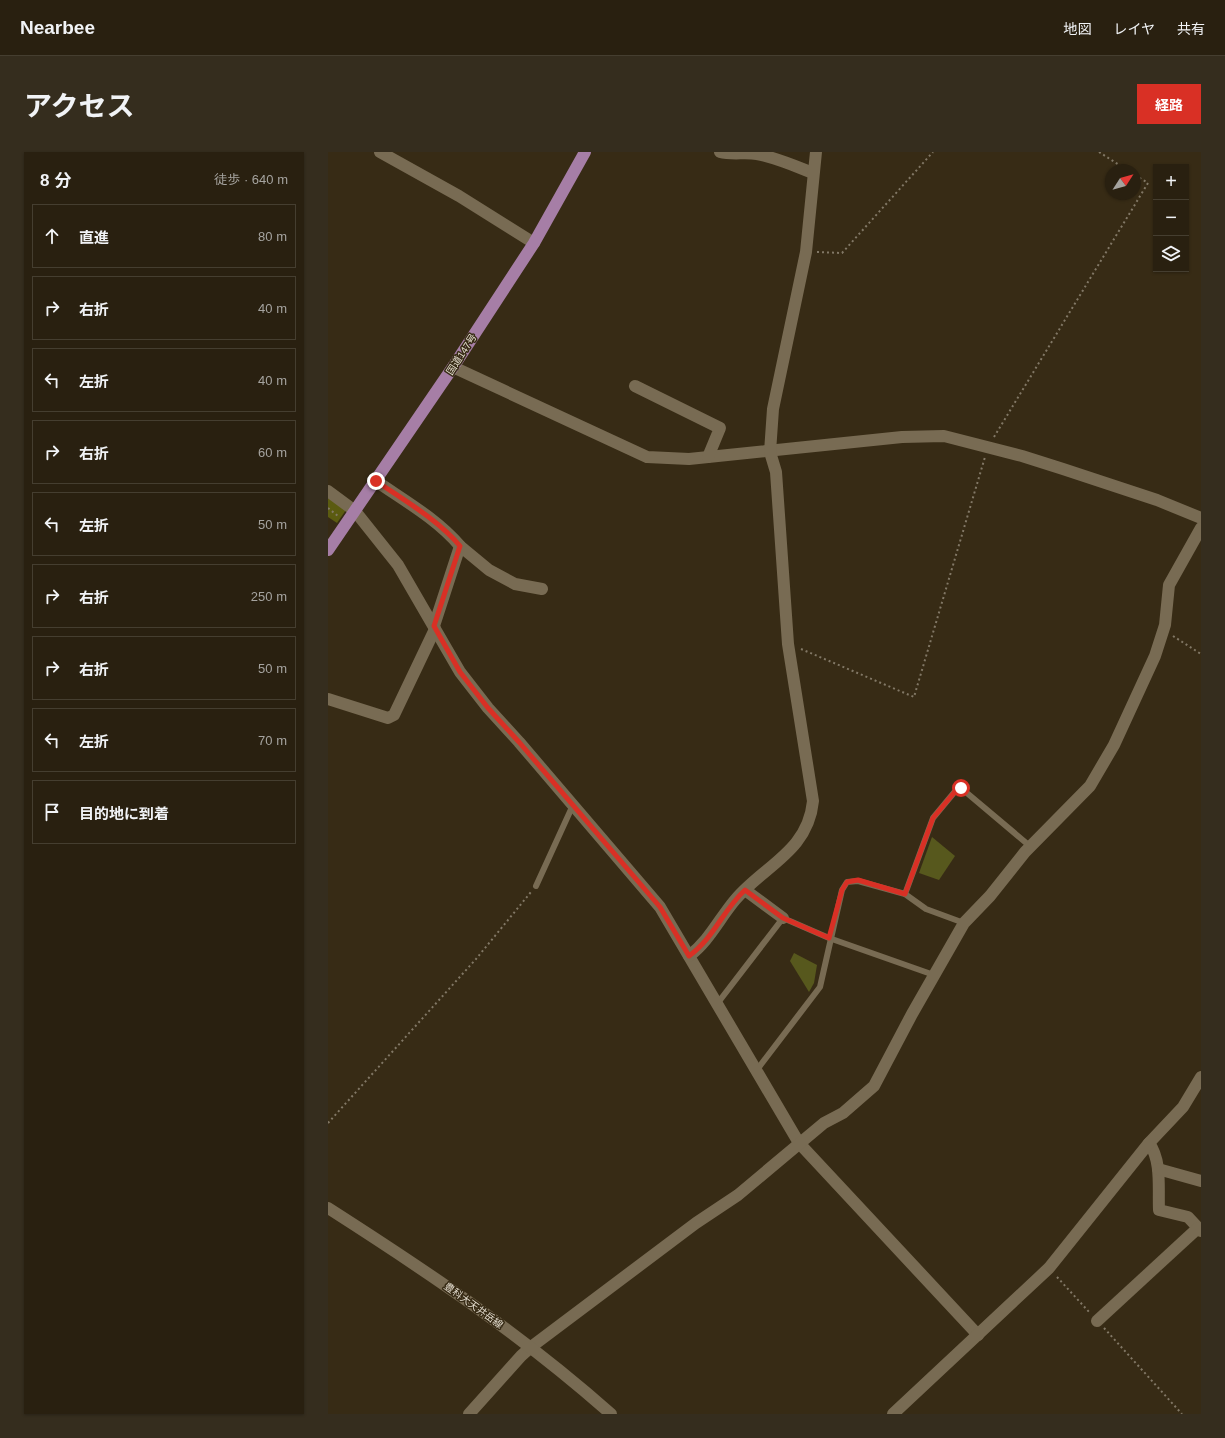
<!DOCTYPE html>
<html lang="ja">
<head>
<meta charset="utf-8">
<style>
  body { margin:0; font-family:Arial,"Noto Sans JP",sans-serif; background:#352d1e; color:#f1f3f6 }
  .controls { position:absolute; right:12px; top:12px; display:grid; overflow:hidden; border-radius:0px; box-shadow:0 1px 3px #0004 }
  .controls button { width:36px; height:36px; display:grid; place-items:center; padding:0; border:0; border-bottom:1px solid #453e30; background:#292010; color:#f1f3f6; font:20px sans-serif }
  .compass { position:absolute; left:777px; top:12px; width:36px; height:36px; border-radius:50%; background:#292010; box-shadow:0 1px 3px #0004; rotate:54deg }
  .stop { position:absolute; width:12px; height:12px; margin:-9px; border:3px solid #d93025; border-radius:50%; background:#fff }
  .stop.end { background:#d93025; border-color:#fff; box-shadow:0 1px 4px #0008 }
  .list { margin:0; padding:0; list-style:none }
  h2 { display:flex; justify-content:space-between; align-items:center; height:52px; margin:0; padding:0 16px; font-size:17px }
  h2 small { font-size:13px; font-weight:400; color:#a5a39f }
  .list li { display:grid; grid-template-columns:26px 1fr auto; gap:12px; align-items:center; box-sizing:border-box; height:64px; margin:0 8px 8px; padding:0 8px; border:1px solid #453e30; border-radius:0px }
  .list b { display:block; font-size:15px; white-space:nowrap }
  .list em { font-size:13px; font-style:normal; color:#a5a39f }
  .icon { flex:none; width:22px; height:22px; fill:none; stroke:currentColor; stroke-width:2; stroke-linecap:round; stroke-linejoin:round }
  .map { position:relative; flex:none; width:873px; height:1262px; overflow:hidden; border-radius:0px }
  header { display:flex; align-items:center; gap:24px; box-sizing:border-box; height:56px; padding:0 20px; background:#292010; border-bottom:1px solid #453e30 }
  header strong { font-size:19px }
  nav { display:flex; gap:22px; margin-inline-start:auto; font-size:14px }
  .intro { display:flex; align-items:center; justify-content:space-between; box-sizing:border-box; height:96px; padding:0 24px }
  h1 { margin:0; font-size:28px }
  .button { padding:10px 18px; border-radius:0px; background:#d93025; color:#fff; font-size:14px; font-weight:700 }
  main { display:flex; gap:24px; padding:0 24px }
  aside { flex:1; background:#292010; border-radius:0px; box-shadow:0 1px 3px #0004 }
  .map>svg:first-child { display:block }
  .green { fill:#57581d }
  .forest { fill:#5b5b10 }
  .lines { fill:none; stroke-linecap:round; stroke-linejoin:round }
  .path { stroke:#827866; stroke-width:2; stroke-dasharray:2 3; stroke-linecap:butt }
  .service { stroke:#786b53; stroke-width:6 }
  .minor { stroke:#786b53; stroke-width:12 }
  .secondary { stroke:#786b53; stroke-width:12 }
  .trunk { stroke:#a67ea6; stroke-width:12 }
  .route { stroke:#d93025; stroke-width:5 }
  .labels { text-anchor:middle; stroke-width:3; stroke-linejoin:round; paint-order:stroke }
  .street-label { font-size:10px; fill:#e6dfd1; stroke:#372b15 }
</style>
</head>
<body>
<header>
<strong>Nearbee</strong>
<nav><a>地図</a><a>レイヤ</a><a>共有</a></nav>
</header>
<div class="intro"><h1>アクセス</h1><a class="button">経路</a></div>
<main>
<aside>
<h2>8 分<small>徒歩 · 640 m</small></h2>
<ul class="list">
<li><svg class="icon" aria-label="ahead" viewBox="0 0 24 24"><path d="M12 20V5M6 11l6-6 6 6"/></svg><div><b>直進</b></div><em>80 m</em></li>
<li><svg class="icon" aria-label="right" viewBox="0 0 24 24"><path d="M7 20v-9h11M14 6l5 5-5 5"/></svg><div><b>右折</b></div><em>40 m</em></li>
<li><svg class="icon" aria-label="left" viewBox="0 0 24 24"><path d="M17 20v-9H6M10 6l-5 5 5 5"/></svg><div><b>左折</b></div><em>40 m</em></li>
<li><svg class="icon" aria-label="right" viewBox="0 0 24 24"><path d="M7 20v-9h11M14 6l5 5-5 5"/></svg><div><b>右折</b></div><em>60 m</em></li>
<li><svg class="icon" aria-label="left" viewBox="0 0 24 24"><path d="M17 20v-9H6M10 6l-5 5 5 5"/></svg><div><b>左折</b></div><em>50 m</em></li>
<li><svg class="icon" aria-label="right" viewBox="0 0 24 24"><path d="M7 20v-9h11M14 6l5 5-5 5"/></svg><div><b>右折</b></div><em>250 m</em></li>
<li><svg class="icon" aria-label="right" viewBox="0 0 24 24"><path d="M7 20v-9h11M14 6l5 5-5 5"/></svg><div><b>右折</b></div><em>50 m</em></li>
<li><svg class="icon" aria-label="left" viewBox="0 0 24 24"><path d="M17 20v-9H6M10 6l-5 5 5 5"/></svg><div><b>左折</b></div><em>70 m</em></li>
<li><svg class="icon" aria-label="arrive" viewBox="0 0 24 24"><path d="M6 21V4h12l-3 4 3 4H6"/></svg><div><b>目的地に到着</b></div></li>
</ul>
</aside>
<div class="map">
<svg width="873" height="1262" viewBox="0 0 873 1262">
  <rect width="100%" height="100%" fill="#372b15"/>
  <!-- green -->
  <g class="green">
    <polygon points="604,685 627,704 611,728 591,721"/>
    <polygon points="466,801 489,813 486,831 481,840 462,809"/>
  </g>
  <!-- forest -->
  <polygon class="forest" points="0,346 18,358 9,371 0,365"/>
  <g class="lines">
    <!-- path -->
    <g class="path">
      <polyline points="771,0 799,18"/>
      <polyline points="489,100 514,101 605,0"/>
      <polyline points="666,285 820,31 807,23"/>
      <polyline points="0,356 10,364"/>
      <polyline points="845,484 873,502"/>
      <polyline points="473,497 586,545 657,305"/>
      <polyline points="0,971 148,807 203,740"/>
      <polyline points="729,1125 762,1161"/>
      <polyline points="776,1176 854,1262"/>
    </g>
    <!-- service -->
    <g class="service">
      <polyline points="208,734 245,653"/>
      <polyline points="577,742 605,666 629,637 633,636 703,695"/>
      <polyline points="389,852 455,766 501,786 606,823"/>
      <polyline points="428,919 492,835 514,738 519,730 530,729 577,742 598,757 636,771"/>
    </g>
    <!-- minor -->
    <g class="minor">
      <polyline points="52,0 131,44 206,91"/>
      <path d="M392,0c12,3 25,0 37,2 20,4 38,12 56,19"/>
      <polyline points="125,215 319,305 361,307 574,285 616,284 694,304 735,317 829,348 873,366"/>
      <polyline points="307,234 392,276 380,305"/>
      <path d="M48,329c29,20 61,38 84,65"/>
      <polyline points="0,339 27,359 70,413 132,520 160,556 191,590 332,755 471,991 650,1183"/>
      <polyline points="106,474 132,394 161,418 187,432 214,437"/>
      <polyline points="0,547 60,566 66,563 107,477"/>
      <polyline points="417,738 455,766"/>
      <path d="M361,804c20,-15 30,-37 46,-56 28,-34 73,-48 78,-99l-25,-157 -12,-172 -6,-20 3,-43 33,-157 10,-100"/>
      <path d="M821,991c13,18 9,45 10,67l29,7 13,14"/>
      <polyline points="830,1017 873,1029"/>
      <polyline points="769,1169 870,1076"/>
      <polyline points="141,1262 193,1204 203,1195 368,1071 410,1043 496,971 515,961 546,934 584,862 636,771 662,744 697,700 762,634 786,593 827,504 837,473 841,433 873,376"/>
      <polyline points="565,1262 721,1116 821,991 855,955 873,925"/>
    </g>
    <!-- secondary -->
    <path class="secondary" d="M0,1056c100,64 194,127 283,206"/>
    <!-- trunk -->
    <polyline class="trunk" points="0,398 125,215 206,91 257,0"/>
  </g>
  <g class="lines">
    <!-- route -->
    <path class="route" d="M48,329c29,20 61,38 84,65l-26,80 26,46 28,36 31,34 141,165 29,49c25,-18 34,-46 56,-66l38,28 46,20 13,-48 5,-8 11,-2 47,14 28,-76 25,-30h3"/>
  </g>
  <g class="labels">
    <!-- street labels -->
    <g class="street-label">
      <text transform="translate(133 202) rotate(-57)" y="4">国道147号</text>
      <text transform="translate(146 1153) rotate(36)" y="4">豊科大天井岳線</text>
    </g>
  </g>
</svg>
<div class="controls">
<button>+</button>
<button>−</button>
<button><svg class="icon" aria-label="layers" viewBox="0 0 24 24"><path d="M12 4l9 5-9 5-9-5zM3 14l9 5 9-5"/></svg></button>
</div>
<svg class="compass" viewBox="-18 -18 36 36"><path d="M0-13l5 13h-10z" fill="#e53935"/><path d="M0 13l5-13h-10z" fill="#a5a39f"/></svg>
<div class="stop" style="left:633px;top:636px"></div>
<div class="stop end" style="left:48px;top:329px"></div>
</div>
</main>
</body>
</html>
